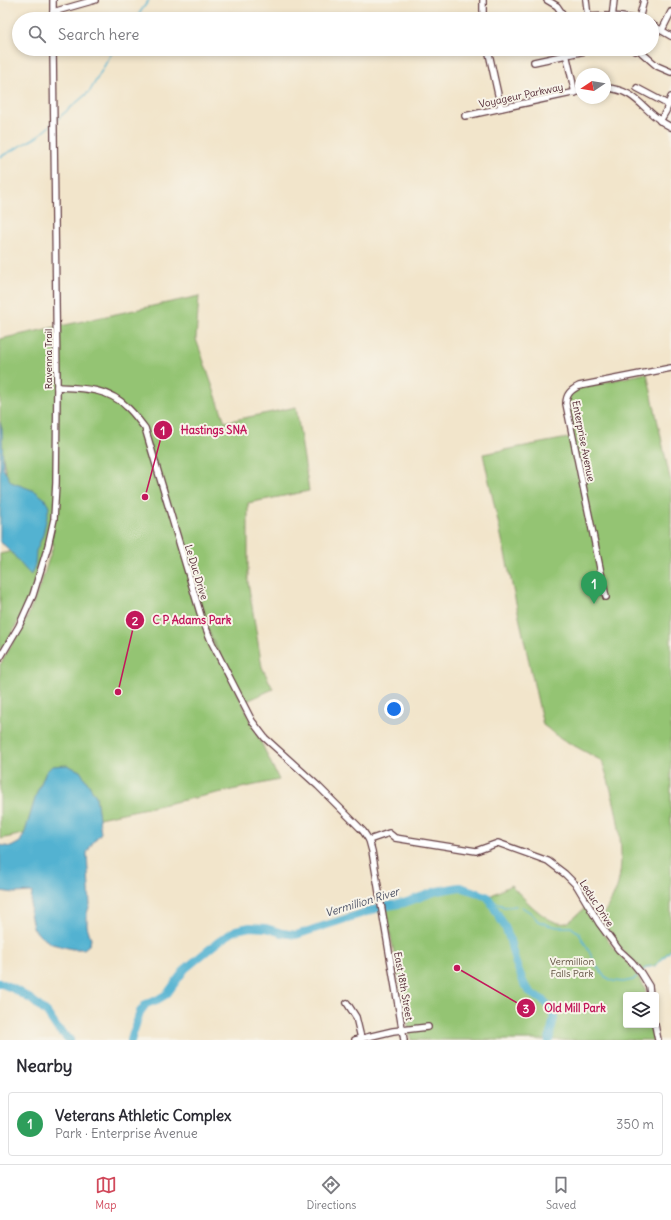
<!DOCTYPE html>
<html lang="en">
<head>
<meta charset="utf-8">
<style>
  body { margin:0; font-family:Delius,sans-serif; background:#f7f7f7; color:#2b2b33 }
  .controls { position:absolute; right:12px; bottom:12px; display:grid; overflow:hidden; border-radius:4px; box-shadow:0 2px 6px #0003 }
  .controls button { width:36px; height:36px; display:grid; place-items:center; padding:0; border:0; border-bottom:1px solid #e1e1e2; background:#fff; color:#2b2b33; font:20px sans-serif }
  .compass { position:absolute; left:575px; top:68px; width:36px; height:36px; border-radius:50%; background:#fff; box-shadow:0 2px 6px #0003; rotate:258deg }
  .you { position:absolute; left:394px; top:709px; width:14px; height:14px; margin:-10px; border:3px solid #fff; border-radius:50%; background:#1a73e8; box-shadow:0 0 0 6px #1a73e833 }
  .badge { display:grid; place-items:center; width:26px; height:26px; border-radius:50%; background:#d1495b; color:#fff; font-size:13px; font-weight:700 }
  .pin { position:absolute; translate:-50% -33px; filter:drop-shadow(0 1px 2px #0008) }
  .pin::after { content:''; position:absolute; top:21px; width:14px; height:12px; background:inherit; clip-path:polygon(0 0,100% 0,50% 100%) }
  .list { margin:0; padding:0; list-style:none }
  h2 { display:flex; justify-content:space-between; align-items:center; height:52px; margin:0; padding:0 16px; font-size:17px }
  h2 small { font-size:13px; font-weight:400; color:#7c7c81 }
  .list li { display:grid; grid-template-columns:26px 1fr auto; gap:12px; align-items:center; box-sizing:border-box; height:64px; margin:0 8px 8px; padding:0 8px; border:1px solid #e1e1e2; border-radius:4px }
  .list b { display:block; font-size:15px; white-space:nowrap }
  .list p { margin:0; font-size:13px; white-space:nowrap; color:#7c7c81 }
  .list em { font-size:13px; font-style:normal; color:#7c7c81 }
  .icon { flex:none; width:22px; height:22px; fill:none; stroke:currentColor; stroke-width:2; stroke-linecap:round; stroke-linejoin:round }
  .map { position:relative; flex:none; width:671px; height:1040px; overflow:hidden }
  .search { position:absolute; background:#fff; box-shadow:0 2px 6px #0003; left:12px; right:12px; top:12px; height:44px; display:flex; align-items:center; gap:10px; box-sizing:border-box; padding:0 14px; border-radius:22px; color:#7c7c81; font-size:15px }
  .sheet { height:124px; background:#fff }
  nav { display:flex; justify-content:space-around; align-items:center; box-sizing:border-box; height:56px; border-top:1px solid #e1e1e2; background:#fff; font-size:11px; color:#7c7c81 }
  nav a { display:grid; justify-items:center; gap:2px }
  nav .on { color:#d1495b }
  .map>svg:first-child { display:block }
  .green { fill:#94c473; stroke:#6f724f }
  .water { fill:#52b2d1; stroke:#4e687e }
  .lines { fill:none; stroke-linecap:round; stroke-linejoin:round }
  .stream { stroke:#52b2d1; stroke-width:1.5 }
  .river { stroke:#52b2d1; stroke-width:8 }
  .minor-casing { stroke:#633d43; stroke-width:8 }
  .minor { stroke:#fff; stroke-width:5.5 }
  .labels { text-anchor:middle; stroke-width:4; stroke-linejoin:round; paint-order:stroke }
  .street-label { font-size:10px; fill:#4a1f2b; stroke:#f7f3e8 }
  .park-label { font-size:10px; fill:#605141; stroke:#f7f3e8 }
  .water-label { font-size:11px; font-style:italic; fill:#4d5265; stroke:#f7f3e8 }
  .leader { fill:none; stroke:#c2185b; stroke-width:1.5 }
  .callout-dot { fill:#c2185b; stroke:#f7f3e8; stroke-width:1.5 }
  .mark-label { font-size:12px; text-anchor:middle; font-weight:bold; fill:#fff }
  .callout-label { font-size:11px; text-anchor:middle; font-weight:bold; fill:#c2185b; stroke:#f7f3e8; stroke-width:4; stroke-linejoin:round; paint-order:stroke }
</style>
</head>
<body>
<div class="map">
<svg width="671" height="1040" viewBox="0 0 671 1040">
  <rect width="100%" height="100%" fill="#f7f3e8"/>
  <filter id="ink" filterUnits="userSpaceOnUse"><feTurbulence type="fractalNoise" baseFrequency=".025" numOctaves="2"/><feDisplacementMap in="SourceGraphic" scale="8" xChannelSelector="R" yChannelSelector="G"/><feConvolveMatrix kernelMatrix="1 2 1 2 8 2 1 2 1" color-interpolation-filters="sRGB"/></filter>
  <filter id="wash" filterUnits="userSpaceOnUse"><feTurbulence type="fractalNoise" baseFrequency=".012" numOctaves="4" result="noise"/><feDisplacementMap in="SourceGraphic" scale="16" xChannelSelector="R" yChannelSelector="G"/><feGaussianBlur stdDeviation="0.9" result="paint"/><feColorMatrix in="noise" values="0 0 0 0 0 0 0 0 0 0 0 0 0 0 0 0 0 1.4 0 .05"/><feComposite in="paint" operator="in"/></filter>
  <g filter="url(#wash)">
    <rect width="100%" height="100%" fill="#f2e5cb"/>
    <!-- green -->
    <g class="green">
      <polygon points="199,296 196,339 225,422 296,407 309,491 248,503 248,582 262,667 273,689 245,702 219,652 193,599 279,780 0,839 0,665 28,616 42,580 54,543 48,544 26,608 0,654 0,554 22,549 0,444 0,339"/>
      <path d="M647,373l24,110v467l-16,16 -8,1 -4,4 -23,-23 -19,-29c5,-10 14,-24 17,-35 9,-37 -4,-88 -16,-123l-40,-22 -19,-14 -60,-271 90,-17 -7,-33 6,-15z"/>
      <path d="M511,885c11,11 37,42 55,38 6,-2 14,-11 20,-16l27,41 19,19 13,21 1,7h-20v30h26l2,15h-243l-26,-133 19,-4 33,-12 23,-4 28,10z"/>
    </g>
    <!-- water -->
    <g class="water">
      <path d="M0,422l2,7 1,39 8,14 24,9 9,7 5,9 -6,28 -7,16 -1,14 -4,10c-11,-10 -19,-25 -31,-33z"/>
      <polygon points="67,765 80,771 96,796 101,833 93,842 87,853 90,905 87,913 87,926 91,939 90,944 84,949 72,949 52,944 40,936 33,928 30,913 32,892 15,893 0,891 0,845 11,847 20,842 25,832 37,792 46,772 52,766"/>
    </g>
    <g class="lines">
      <!-- stream -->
      <g class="stream">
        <polyline points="135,19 149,0"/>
        <polyline points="55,121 90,91 114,49"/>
        <polyline points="0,157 37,137 53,123"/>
        <polyline points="488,897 504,907 516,906"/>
        <polyline points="522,907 531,913 538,921 548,925 558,927 571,927 579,933 598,968 604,976 613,981 623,982 633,980 647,967 655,966 671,950"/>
      </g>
      <!-- river -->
      <g class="river">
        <polyline points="0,983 12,988 32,1000 47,1013 57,1028 70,1040"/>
        <polyline points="131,1040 140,1012 146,1004 157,1000 167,994 185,969 218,942 236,930 250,927 266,928 282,933 296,935 382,907 404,903 437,891 460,887 478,893 488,897 505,927 509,937 515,961 525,986 532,994 543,1000 550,1007 554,1018 549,1040"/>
      </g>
    </g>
  </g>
  <g filter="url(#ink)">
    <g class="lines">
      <!-- minor casing -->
      <g class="minor-casing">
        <g id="minor">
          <polyline points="53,0 53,19"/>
          <polyline points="547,0 557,6 566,19"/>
          <polyline points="586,0 588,17"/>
          <polyline points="53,12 95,0"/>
          <polyline points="483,19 483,0"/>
          <path d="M578,19c19,-4 37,-4 56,0"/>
          <polyline points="612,19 614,0"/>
          <polyline points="639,19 644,0"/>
          <polyline points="652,25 671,36"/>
          <polyline points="662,30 671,12"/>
          <polyline points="488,49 501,108"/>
          <polyline points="565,49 575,93"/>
          <polyline points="635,51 635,49"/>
          <polyline points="642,53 657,66 671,72"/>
          <polyline points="534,62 594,49"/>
          <path d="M605,88c34,1 38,26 66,39"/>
          <polyline points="637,88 669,105"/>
          <polyline points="465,116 581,91"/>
          <polyline points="660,121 666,111 671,97"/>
          <path d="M57,387c24,1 52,1 70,20 7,6 12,14 18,21l56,188 11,27 40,78 13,17 53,48 45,45 6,9 3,11 32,189"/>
          <path d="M606,597l-40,-193c0,-10 5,-14 13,-18l92,-18"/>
          <polyline points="0,658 19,626 33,595 48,546 54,519 56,483 57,387 53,49"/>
          <polyline points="369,840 389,833 395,838 476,851 498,843 548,861 565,874 577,886 599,923 619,950 632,962 641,973 649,986 650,995"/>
          <polyline points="347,1003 356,1017 361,1038"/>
          <polyline points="655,1025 658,1040"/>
          <polyline points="355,1040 393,1031 428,1027"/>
        </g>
      </g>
      <!-- minor -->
      <use href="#minor" class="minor"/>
    </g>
  </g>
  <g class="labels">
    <!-- street labels -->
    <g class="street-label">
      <text transform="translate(521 95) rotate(-12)" y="4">Voyageur Parkway</text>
      <text transform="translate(48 359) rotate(-90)" y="4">Ravenna Trail</text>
      <text transform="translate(584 441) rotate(79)" y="4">Enterprise Avenue</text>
      <text transform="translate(197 572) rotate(73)" y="4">Le Duc Drive</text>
      <text transform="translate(597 903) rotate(57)" y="4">Leduc Drive</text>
      <text transform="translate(404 986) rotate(80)" y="4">East 18th Street</text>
    </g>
    <!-- park labels -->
    <g class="park-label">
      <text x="572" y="965">Vermillion<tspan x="572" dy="12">Falls Park</tspan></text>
    </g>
    <!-- water labels -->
    <g class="water-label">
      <text transform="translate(362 902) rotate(-17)" y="4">Vermillion River</text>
    </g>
  </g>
  <!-- callouts -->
  <path class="leader" d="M145 497L163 430M118 692L135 620M457 968L526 1008"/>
  <g class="callout-dot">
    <circle cx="145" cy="497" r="4"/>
    <circle cx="118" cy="692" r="4"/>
    <circle cx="457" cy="968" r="4"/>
    <circle cx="163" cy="430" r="10"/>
    <circle cx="135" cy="620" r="10"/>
    <circle cx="526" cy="1008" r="10"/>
  </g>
  <g class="mark-label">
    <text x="163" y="435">1</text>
    <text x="135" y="625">2</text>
    <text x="526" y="1013">3</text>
  </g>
  <g class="callout-label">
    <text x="214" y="434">Hastings SNA</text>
    <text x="192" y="624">C P Adams Park</text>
    <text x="575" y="1012">Old Mill Park</text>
  </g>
</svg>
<div class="controls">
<button><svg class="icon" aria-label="layers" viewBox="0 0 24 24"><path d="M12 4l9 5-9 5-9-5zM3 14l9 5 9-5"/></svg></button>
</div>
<svg class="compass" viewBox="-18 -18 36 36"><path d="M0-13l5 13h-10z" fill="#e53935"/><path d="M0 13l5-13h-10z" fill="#7c7c81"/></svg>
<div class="you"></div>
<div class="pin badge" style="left:594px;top:604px;background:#2e9e5b">1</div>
<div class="search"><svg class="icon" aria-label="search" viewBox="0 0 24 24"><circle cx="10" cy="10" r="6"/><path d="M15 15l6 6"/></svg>Search here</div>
</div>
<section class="sheet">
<h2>Nearby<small></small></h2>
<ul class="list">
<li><span class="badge" style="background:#2e9e5b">1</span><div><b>Veterans Athletic Complex</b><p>Park · Enterprise Avenue</p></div><em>350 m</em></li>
</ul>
</section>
<nav>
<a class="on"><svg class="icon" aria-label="map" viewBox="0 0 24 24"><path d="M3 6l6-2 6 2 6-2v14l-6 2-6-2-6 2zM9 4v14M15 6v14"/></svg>Map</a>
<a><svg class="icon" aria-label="directions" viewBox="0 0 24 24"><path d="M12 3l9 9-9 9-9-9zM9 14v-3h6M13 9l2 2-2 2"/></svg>Directions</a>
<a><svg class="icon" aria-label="saved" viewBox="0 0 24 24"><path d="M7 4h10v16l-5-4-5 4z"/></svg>Saved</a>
</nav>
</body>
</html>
